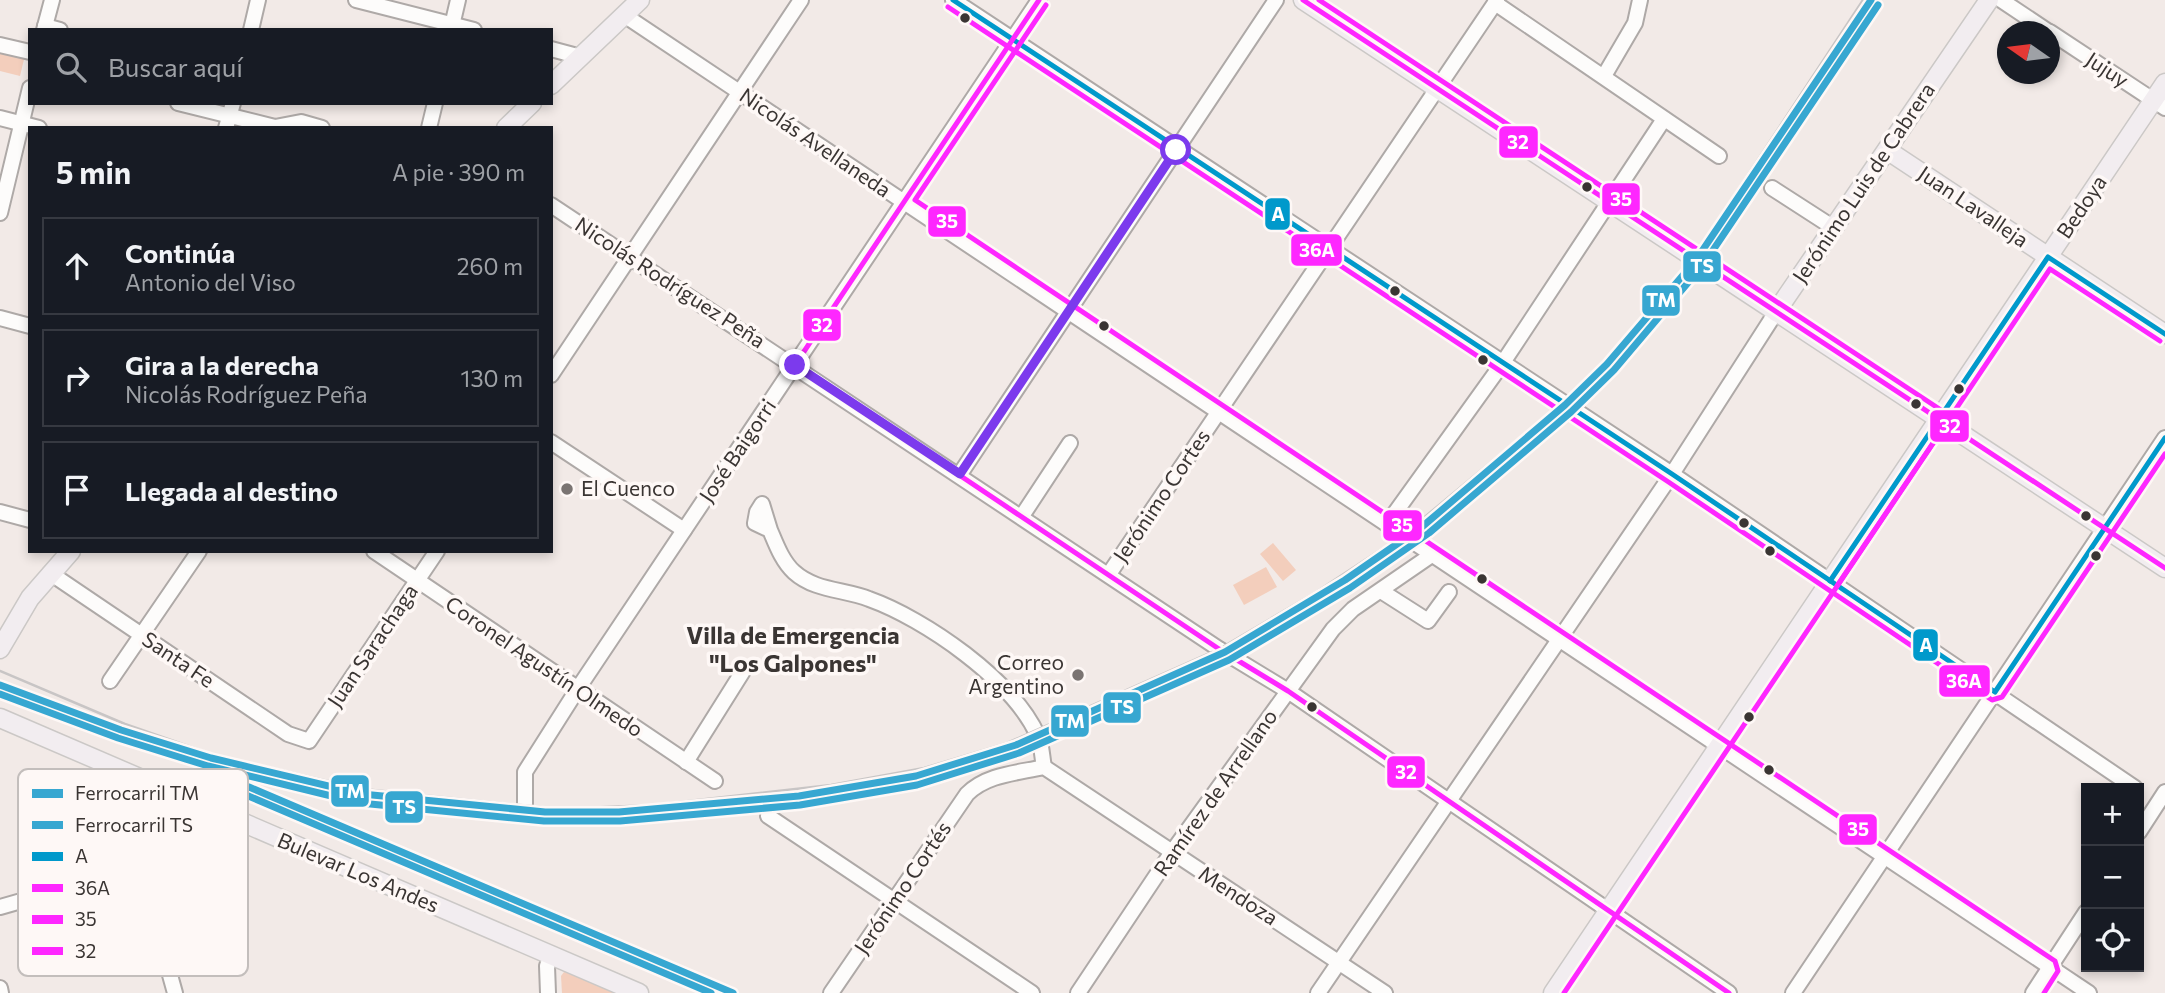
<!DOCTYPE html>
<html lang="es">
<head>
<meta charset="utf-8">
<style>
  body { margin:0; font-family:Commissioner,sans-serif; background:#242831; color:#f1f3f6 }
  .controls { position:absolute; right:21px; bottom:21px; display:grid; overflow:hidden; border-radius:0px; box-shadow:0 4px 10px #0003 }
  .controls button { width:63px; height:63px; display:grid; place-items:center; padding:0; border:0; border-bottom:2px solid #363941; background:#171b24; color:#f1f3f6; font:35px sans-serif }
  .compass { position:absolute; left:1997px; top:21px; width:63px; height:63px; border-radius:50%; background:#171b24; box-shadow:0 4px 10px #0003; rotate:284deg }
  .stop { position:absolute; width:21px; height:21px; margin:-16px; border:5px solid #7c3aed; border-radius:50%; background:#fff }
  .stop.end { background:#7c3aed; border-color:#fff; box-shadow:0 2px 7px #0008 }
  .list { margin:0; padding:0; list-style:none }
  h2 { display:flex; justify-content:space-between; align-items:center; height:91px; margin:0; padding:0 28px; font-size:30px }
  h2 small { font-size:23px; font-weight:400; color:#9ea1a6 }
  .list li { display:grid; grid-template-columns:46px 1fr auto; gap:21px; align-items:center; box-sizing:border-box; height:98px; margin:0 14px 14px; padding:0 14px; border:2px solid #363941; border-radius:0px }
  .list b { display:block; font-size:26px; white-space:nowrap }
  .list p { margin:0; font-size:23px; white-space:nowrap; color:#9ea1a6 }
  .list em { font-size:23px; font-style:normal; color:#9ea1a6 }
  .icon { flex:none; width:38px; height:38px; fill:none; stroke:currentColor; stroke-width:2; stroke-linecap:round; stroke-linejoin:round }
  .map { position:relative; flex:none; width:2165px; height:993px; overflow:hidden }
  .search { position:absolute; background:#171b24; box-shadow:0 4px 10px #0003; left:28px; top:28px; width:525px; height:77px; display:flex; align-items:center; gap:18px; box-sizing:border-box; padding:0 24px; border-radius:0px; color:#9ea1a6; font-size:26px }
  .panel { position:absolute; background:#171b24; box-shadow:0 4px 10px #0003; left:28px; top:126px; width:525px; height:427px; border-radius:0px }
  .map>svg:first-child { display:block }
  .green { fill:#f3cebc }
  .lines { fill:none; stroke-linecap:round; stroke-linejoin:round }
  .minor-casing { stroke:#aea9a7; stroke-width:18 }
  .major-casing { stroke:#cbc8c6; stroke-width:21 }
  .minor { stroke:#fdfcfb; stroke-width:14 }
  .major { stroke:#f2edf0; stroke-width:18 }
  .rail { stroke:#c8c5c5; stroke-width:2.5 }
  .bus-1-casing { stroke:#fef8f6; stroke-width:10 }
  .bus-2-casing { stroke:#fef8f6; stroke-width:10 }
  .bus-3-casing { stroke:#fef8f6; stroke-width:10 }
  .bus-4-casing { stroke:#fef8f6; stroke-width:10 }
  .bus-1 { stroke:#0099cb; stroke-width:5 }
  .bus-2 { stroke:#fe27ff; stroke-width:5 }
  .bus-3 { stroke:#fe27ff; stroke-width:5 }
  .bus-4 { stroke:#fe27ff; stroke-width:5 }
  .rail-1-casing { stroke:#fef8f6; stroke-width:12 }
  .rail-2-casing { stroke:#fef8f6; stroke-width:12 }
  .rail-1 { stroke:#37a7d1; stroke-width:7 }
  .rail-2 { stroke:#37a7d1; stroke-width:7 }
  .route { stroke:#7c3aed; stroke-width:9 }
  .bus-dot { fill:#3a3533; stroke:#fef8f6; stroke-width:2.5 }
  .poi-dot { fill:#7a7472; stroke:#fef8f6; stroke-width:2.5 }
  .labels { text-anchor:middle; stroke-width:7; stroke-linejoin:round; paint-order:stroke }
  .street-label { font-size:21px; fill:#3a3533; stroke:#fef8f6 }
  .poi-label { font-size:21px; fill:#3a3533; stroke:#fef8f6; text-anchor:start }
  .quarter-label { font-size:24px; font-weight:bold; fill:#3a3533; stroke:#fef8f6 }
  .key { fill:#fef8f6; stroke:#c3bebc; stroke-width:2 }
  .key-label { font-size:19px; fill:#3a3533 }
  .line-badge { stroke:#fef8f6; stroke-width:2.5 }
  .badge-label { font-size:19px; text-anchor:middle; font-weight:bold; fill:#fff }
</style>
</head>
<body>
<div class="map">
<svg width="2165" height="993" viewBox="0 0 2165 993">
  <rect width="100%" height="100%" fill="#f2eae7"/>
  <!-- green -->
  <g class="green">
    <polygon points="0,45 26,51 20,76 0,71"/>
    <polygon points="1273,543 1296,570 1283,581 1260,554"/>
    <polygon points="1266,567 1277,587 1244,605 1233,585"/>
    <polygon points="564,972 568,973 616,993 562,993 561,976"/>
  </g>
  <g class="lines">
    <!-- minor casing -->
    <g class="minor-casing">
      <g id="minor">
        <polyline points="356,0 474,30"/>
        <polyline points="953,0 1672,474 2135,788"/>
        <polyline points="2001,0 2049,32"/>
        <polyline points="1495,3 1719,156"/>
        <polyline points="624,15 2089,993"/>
        <polyline points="45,26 60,30"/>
        <polyline points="44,30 52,0"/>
        <polyline points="251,30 258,0"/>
        <polyline points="451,30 458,0"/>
        <polyline points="2050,32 2165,108"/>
        <polyline points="0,45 30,52"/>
        <polyline points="551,49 581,57"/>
        <polyline points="1604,76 1635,23 1640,0"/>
        <polyline points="178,103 275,127 301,122 322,128"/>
        <polyline points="0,118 39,128"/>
        <polyline points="226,128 233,103"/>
        <polyline points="429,128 435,103"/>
        <polyline points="1772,188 1834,228"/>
        <polyline points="551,205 1219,649 1288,691 1729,993"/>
        <polyline points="0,213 30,88"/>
        <polyline points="0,318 30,326"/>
        <polyline points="551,375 801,0"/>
        <polyline points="551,442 684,530"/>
        <polyline points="960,474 1276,0"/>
        <polyline points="0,512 30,520"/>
        <polyline points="1022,516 1070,443"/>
        <polyline points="1387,524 1502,364 1664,119"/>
        <path d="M770,530l-8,-26 -5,8 -2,11 15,7c6,14 12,31 24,42 21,19 50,17 75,27 56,20 144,81 169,137 4,9 4,21 6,31"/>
        <polyline points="374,551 715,781"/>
        <polyline points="50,573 288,734 309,741 437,551"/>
        <polyline points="1109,574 1497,0"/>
        <polyline points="1381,591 1428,621 1449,592"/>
        <polyline points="110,681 199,551"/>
        <polyline points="686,762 745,668"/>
        <polyline points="119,772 140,867 175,993"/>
        <polyline points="525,804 525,772 577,690 1039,0"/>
        <polyline points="768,816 1032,993"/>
        <polyline points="2139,832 2165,792"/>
        <polyline points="0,907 140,867"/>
        <polyline points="0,988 1,993"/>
        <polyline points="548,993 547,966 551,955"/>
        <path d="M831,993l136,-199c20,-20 51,-21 77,-27l341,226"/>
        <polyline points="1078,993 1172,852 1333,629 1353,609 1433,554"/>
        <polyline points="1318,993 1672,474 1776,312"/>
        <polyline points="1793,993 2165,438"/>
        <polyline points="2033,993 2086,912"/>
      </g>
    </g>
    <!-- major casing -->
    <g class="major-casing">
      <g id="major">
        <polyline points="1303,0 2165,568"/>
        <polyline points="551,85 640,0"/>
        <polyline points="506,128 532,103"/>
        <polyline points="1887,150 2165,334"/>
        <polyline points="1776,312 1989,0"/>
        <polyline points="0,649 30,598 71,551"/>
        <polyline points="0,718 639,993"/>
        <polyline points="1553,993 2165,83"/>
      </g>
    </g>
    <!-- minor -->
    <use href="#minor" class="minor"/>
    <!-- major -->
    <use href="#major" class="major"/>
    <!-- rail -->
    <polyline class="rail" points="0,671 125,724 214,755 363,789 560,809 653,805 831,785 924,768 1007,743 1219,649 1316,592 1403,535 1562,403 1603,363 1693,258 1863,0"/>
    <!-- bus-1 casing -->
    <g class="bus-1-casing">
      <g id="bus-1">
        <polyline points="953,0 1672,474 1995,692 2165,438"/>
        <polyline points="1830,581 2048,257 2165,334"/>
      </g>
    </g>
    <!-- bus-2 casing -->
    <g class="bus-2-casing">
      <g id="bus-2">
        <polyline points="948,7 1667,481 1992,700 2002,697 2165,454"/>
        <polyline points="1837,586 2050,269 2160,341"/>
      </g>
    </g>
    <!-- bus-3 casing -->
    <g class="bus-3-casing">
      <g id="bus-3">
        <polyline points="1319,0 1944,412 1948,417 1946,424 1564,993"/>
        <polyline points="1046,5 915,200 2055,961 2058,971 2044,993"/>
      </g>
    </g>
    <!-- bus-4 casing -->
    <g class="bus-4-casing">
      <g id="bus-4">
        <polyline points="1039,0 795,365 1219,649 1288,691 1729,993"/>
        <polyline points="1303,0 2165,568"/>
      </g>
    </g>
    <!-- bus-1 -->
    <use href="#bus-1" class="bus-1"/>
    <!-- bus-2 -->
    <use href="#bus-2" class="bus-2"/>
    <!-- bus-3 -->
    <use href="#bus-3" class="bus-3"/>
    <!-- bus-4 -->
    <use href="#bus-4" class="bus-4"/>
    <!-- rail-1 casing -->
    <g class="rail-1-casing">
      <g id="rail-1">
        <polyline points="0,685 121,730 211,758 362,794 545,812 619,812 799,796 916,776 1016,745 1225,652 1345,580 1423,526 1565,405 1607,364 1696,260 1871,0"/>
        <polyline points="249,787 733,993"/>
      </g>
    </g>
    <!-- rail-2 casing -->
    <g class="rail-2-casing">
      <g id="rail-2">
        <polyline points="0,694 118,738 208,766 360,803 544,821 620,821 800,805 917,785 1019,753 1229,660 1350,588 1429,533 1571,412 1614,370 1703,265 1878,5"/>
        <polyline points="246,795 711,993"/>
      </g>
    </g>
    <!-- rail-1 -->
    <use href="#rail-1" class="rail-1"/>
    <!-- rail-2 -->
    <use href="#rail-2" class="rail-2"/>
  </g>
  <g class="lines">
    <!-- route -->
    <polyline class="route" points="795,365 960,474 1176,150"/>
  </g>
  <!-- markers -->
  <g class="bus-dot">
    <circle cx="965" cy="18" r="6"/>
    <circle cx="1587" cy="187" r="6"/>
    <circle cx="1395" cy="291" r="6"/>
    <circle cx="1104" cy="326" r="6"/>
    <circle cx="1483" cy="360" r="6"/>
    <circle cx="1959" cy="389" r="6"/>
    <circle cx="1916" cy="404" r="6"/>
    <circle cx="2086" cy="516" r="6"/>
    <circle cx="1744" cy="523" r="6"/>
    <circle cx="1770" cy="551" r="6"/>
    <circle cx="2096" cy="556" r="6"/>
    <circle cx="1482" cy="579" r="6"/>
    <circle cx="1312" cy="707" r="6"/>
    <circle cx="1749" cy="717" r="6"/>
    <circle cx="1769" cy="770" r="6"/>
  </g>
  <g class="poi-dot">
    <circle cx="567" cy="489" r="7"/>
    <circle cx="1078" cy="675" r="7"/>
  </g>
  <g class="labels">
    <!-- street labels -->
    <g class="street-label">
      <text transform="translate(2107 70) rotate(33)" y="7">Jujuy</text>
      <text transform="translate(815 143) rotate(34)" y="7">Nicolás Avellaneda</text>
      <text transform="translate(1864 183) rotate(-56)" y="7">Jerónimo Luis de Cabrera</text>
      <text transform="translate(1973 207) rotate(34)" y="7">Juan Lavalleja</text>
      <text transform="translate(2082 207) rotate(-56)" y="7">Bedoya</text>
      <text transform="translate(670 283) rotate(33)" y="7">Nicolás Rodríguez Peña</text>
      <text transform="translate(738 451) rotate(-56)" y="7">José Baigorri</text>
      <text transform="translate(1162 496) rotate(-56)" y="7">Jerónimo Cortes</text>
      <text transform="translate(373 646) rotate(-56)" y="7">Juan Sarachaga</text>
      <text transform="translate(178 660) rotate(34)" y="7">Santa Fe</text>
      <text transform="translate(544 667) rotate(34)" y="7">Coronel Agustín Olmedo</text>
      <text transform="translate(1216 793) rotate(-55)" y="7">Ramírez de Arrellano</text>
      <text transform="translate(358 873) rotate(23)" y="7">Bulevar Los Andes</text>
      <text transform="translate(903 888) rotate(-56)" y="7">Jerónimo Cortés</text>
      <text transform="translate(1238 896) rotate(33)" y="7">Mendoza</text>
    </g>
    <!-- poi labels -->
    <g class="poi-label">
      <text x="581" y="496">El Cuenco</text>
      <text x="1064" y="670" text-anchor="end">Correo<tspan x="1064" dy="24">Argentino</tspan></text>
    </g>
    <!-- quarter labels -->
    <g class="quarter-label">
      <text x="793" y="644">Villa de Emergencia<tspan x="793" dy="28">"Los Galpones"</tspan></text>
    </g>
  </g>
  <!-- legend -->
  <rect x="18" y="769" width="230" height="207" rx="10" class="key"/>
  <rect x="32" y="789" width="31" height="9" fill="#37a7d1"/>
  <rect x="32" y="821" width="31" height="8" fill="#37a7d1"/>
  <rect x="32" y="852" width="31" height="9" fill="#0099cb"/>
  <rect x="32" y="884" width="31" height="8" fill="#fe27ff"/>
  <rect x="32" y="915" width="31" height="9" fill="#fe27ff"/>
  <rect x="32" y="947" width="31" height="8" fill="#fe27ff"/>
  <g class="key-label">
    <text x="75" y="800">Ferrocarril TM</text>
    <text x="75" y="832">Ferrocarril TS</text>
    <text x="75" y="863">A</text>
    <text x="75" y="895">36A</text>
    <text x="75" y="926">35</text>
    <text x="75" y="958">32</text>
  </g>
  <g class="line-badge">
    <rect x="1498" y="125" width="41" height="34" rx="7" fill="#fe27ff"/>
    <rect x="1601" y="182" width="40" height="34" rx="7" fill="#fe27ff"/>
    <rect x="1264" y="197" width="27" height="34" rx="7" fill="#0099cb"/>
    <rect x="927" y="205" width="40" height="33" rx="7" fill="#fe27ff"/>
    <rect x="1290" y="233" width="53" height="34" rx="7" fill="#fe27ff"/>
    <rect x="1682" y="250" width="40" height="33" rx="7" fill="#37a7d1"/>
    <rect x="1641" y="284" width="40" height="33" rx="7" fill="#37a7d1"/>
    <rect x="802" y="308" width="40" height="34" rx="7" fill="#fe27ff"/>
    <rect x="1929" y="409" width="41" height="34" rx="7" fill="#fe27ff"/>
    <rect x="1382" y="509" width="41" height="33" rx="7" fill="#fe27ff"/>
    <rect x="1912" y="628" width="27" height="34" rx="7" fill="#0099cb"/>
    <rect x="1938" y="664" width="53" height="34" rx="7" fill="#fe27ff"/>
    <rect x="1102" y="691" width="40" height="33" rx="7" fill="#37a7d1"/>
    <rect x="1050" y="704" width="40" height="34" rx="7" fill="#37a7d1"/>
    <rect x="1386" y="755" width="40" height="34" rx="7" fill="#fe27ff"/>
    <rect x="330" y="774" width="40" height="34" rx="7" fill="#37a7d1"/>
    <rect x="384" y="790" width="40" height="34" rx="7" fill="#37a7d1"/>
    <rect x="1838" y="813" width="40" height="33" rx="7" fill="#fe27ff"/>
  </g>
  <g class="badge-label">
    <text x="1518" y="149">32</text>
    <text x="1621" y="206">35</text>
    <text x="1278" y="221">A</text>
    <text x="947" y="228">35</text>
    <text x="1317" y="257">36A</text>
    <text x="1702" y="273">TS</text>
    <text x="1661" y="307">TM</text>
    <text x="822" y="332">32</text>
    <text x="1950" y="433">32</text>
    <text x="1402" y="532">35</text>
    <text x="1926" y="652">A</text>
    <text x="1964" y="688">36A</text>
    <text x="1122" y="714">TS</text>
    <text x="1070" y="728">TM</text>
    <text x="1406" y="779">32</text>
    <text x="350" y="798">TM</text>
    <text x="404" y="814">TS</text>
    <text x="1858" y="836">35</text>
  </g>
</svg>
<div class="controls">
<button>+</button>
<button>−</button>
<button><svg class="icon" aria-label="locate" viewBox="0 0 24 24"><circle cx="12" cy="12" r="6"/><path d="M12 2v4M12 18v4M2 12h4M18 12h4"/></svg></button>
</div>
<svg class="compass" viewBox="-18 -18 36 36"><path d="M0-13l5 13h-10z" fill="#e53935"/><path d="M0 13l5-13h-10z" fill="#9ea1a6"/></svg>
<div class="stop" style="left:1176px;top:150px"></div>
<div class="stop end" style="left:795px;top:365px"></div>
<div class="search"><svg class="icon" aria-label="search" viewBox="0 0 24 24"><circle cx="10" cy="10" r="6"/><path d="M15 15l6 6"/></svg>Buscar aquí</div>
<section class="panel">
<h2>5 min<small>A pie · 390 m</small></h2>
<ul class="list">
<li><svg class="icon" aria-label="ahead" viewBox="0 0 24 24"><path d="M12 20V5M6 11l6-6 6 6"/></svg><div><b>Continúa</b><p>Antonio del Viso</p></div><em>260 m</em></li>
<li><svg class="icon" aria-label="right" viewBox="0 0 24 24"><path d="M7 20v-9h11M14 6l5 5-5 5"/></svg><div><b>Gira a la derecha</b><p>Nicolás Rodríguez Peña</p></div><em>130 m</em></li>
<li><svg class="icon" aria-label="arrive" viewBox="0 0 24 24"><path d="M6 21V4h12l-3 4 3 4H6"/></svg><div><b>Llegada al destino</b></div></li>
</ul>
</section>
</div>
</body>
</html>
